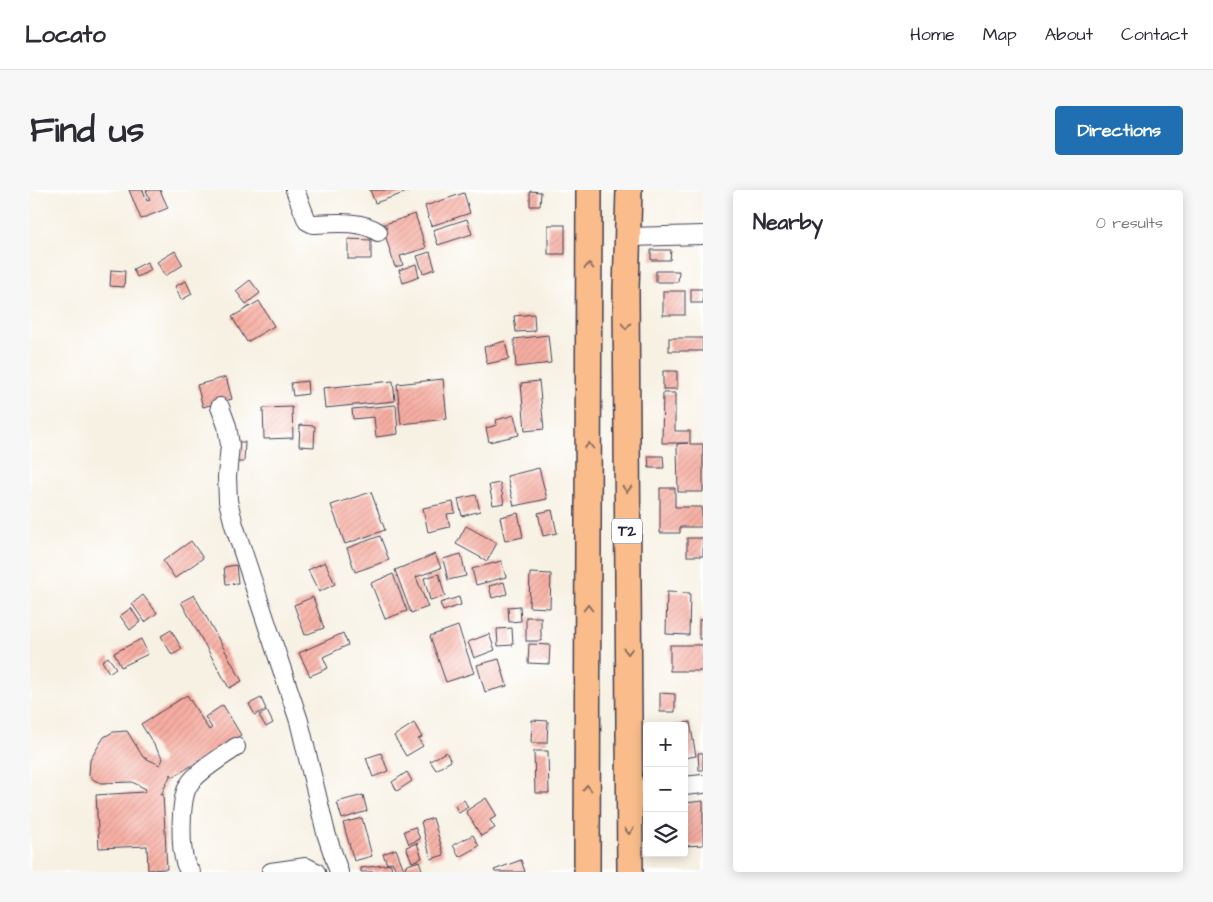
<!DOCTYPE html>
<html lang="en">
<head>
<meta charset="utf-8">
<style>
  body { margin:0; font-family:"Architects Daughter",sans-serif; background:#f7f7f7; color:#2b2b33 }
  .controls { position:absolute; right:15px; bottom:15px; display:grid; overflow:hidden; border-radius:5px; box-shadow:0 2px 12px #0003 }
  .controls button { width:45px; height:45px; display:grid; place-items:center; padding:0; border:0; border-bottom:1px solid #e1e1e2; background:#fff; color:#2b2b33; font:25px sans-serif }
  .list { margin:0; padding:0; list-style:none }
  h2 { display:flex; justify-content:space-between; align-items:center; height:65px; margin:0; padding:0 20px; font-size:21px }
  h2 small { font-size:16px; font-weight:400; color:#7c7c81 }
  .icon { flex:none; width:28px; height:28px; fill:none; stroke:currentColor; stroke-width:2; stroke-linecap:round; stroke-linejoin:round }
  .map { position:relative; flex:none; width:673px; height:682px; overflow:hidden; border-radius:5px }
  header { display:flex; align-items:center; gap:30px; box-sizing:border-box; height:70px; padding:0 25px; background:#fff; border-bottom:1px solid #e1e1e2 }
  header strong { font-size:24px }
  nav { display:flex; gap:28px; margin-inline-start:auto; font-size:18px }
  .intro { display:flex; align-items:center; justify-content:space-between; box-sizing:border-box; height:120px; padding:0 30px }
  h1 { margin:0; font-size:35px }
  .button { padding:12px 22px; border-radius:5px; background:#1f6fb2; color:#fff; font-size:18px; font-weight:700 }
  main { display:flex; gap:30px; padding:0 30px }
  aside { flex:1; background:#fff; border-radius:5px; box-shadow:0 2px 12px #0003 }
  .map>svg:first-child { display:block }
  .building { fill:url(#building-hatch) }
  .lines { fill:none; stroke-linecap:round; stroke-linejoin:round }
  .minor-casing { stroke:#424154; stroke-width:20 }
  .highway-casing { stroke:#424154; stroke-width:28 }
  .minor { stroke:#fff; stroke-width:18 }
  .highway { stroke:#f9bc8a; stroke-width:25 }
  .oneway { stroke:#8e6f62 }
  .labels { text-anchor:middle; stroke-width:5; stroke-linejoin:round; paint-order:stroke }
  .shield { fill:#fff; stroke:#646476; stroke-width:1 }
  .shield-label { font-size:15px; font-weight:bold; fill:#22223b }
</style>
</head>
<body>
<header>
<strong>Locato</strong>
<nav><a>Home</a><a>Map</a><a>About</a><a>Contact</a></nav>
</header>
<div class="intro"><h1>Find us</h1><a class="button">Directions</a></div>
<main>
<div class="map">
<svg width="673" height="682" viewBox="0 0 673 682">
  <defs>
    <pattern id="building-hatch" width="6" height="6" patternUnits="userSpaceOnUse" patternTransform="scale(1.25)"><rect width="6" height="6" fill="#f7aea2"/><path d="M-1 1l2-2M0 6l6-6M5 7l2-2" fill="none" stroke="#d3958c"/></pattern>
  </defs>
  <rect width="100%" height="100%" fill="#fff"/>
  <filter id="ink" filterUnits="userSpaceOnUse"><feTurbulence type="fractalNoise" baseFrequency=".02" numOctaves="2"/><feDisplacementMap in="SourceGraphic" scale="10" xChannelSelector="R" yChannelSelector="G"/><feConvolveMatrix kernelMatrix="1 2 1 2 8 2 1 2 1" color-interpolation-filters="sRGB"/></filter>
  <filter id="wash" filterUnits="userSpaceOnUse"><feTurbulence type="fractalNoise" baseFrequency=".0096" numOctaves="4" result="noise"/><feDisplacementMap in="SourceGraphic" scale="20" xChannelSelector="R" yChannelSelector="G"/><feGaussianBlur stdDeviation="1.12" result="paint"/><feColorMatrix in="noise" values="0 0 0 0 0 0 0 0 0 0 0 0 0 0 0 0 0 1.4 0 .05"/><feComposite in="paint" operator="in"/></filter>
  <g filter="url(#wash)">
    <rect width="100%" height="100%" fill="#f7f1e3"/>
    <g id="blocks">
      <!-- building -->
      <g class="building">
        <polygon points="99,0 113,0 117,11 120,10 116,0 130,0 138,18 111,29"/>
        <polygon points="340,0 383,0 345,13"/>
        <polygon points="500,1 511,2 510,16 500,16"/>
        <polygon points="434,3 440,23 401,36 395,16"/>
        <polygon points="385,24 396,58 370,66 373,75 365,77 352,35"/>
        <polygon points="437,29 442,44 408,55 403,40"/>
        <rect x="518" y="35" width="17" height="29"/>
        <polygon points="318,49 341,50 341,69 318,69"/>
        <polygon points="621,60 641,60 640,70 621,70"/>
        <polygon points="145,61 153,75 135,86 127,72"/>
        <polygon points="400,62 405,79 393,83 387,66"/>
        <polygon points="117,72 121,80 107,87 103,79"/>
        <polygon points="386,74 389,87 373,93 369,80"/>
        <polygon points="81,80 95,81 94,97 80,96"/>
        <polygon points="626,81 649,81 648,92 626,92"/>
        <polygon points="220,90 230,103 216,114 206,101"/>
        <polygon points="156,91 162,104 151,110 145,96"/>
        <rect x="661" y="99" width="12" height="14"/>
        <rect x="633" y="101" width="22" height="24"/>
        <polygon points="229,111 244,136 217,152 202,127"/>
        <polygon points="504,124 505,141 486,142 484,126"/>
        <polygon points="518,145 521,173 486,177 484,149"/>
        <rect x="639" y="148" width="34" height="13"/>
        <polygon points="475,151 479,169 457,174 454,157"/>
        <rect x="633" y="181" width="14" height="18"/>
        <polygon points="196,187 202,209 173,217 167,195"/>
        <polygon points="413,189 417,229 371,234 367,194"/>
        <polygon points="277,191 278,204 263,206 261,193"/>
        <polygon points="363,191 365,211 295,218 293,198"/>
        <polygon points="509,191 514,239 495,241 491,193"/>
        <polygon points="633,203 645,203 645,241 660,241 660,254 673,254 673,302 648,302 647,254 658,253 632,253"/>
        <polygon points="366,215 368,244 346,247 344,227 323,229 322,219"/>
        <polygon points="262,217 263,248 234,249 233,218"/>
        <polygon points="484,225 489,245 459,252 456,238 467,235 466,230"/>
        <polygon points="270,235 285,236 284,257 269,256"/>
        <polygon points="207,252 215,252 214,272 206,272"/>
        <polygon points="618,266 633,266 634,278 619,278"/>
        <polygon points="509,278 517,309 484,316 477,286"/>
        <polygon points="470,293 474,313 463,315 459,295"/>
        <polygon points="630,298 645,298 645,317 672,317 672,337 650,337 650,343 630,343"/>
        <polygon points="341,302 355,340 315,354 301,315"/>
        <polygon points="446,305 450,321 432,326 428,309"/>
        <polygon points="423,312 425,323 417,324 420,337 398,342 393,318"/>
        <polygon points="522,320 527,343 513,346 508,323"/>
        <polygon points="488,323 493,347 475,351 470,327"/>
        <polygon points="436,336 467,353 457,371 426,354"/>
        <polygon points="350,346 359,370 325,382 317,358"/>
        <rect x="657" y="348" width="16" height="18"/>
        <polygon points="161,351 173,368 145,388 133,371"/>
        <polygon points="405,364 411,378 386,387 398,417 381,423 365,380"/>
        <polygon points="431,364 436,386 418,390 413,369"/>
        <polygon points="471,371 476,387 446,395 442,379"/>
        <polygon points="295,372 305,394 289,402 278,380"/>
        <polygon points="206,375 208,393 196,394 194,377"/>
        <polygon points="500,383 521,384 520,418 499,417"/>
        <polygon points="363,384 377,421 355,429 341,393"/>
        <polygon points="409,384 415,406 400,410 394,388"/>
        <polygon points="474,392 477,404 462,408 459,396"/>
        <polygon points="637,402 660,403 659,445 636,444"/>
        <polygon points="113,405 127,423 115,432 102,414"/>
        <polygon points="164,405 212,491 199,498 151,412"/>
        <polygon points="283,407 294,438 275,445 264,415"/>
        <polygon points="429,407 431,415 413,421 410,413"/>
        <polygon points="490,416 491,431 479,432 478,417"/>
        <polygon points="101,418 110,432 100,440 90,426"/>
        <rect x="496" y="427" width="15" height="24"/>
        <rect x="669" y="430" width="4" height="19"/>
        <polygon points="428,436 444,483 416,492 400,446"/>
        <polygon points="482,438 483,455 468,456 467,439"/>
        <polygon points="141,440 152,459 142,465 131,446"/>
        <polygon points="313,443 318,455 293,467 298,478 280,486 269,463"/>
        <polygon points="459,444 465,460 444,468 438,452"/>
        <polygon points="111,449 118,464 91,477 84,463"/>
        <polygon points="499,454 520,455 519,474 498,473"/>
        <rect x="640" y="455" width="33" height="26"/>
        <polygon points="78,467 86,478 79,483 72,471"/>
        <polygon points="469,469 477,496 455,502 447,475"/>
        <polygon points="630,503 645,504 645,522 630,522"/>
        <polygon points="157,505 179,540 182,538 175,527 193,515 211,545 143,587 141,584 131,605 133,604 137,679 118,680 117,656 69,658 66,605 114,602 116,599 102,592 71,593 64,590 59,585 60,570 74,547 83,542 97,541 113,567 130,575 133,569 111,534"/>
        <polygon points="231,508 236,519 225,525 219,514"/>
        <polygon points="237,521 243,533 236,537 229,525"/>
        <polygon points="502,530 518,531 517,553 501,553"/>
        <polygon points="660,532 666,566 654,568 654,536 643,535"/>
        <polygon points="384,533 392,547 388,549 393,556 376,566 364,546"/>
        <polygon points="504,561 518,561 519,603 505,603"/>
        <polygon points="416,562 421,571 406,580 400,571"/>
        <polygon points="351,563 358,581 343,587 336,568"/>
        <polygon points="668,563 673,563 673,580 669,580"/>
        <polygon points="377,582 382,591 367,601 362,592"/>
        <polygon points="333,605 337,621 312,629 307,612"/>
        <polygon points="456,608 467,626 460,630 465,638 451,646 436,621"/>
        <polygon points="434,610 438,617 429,623 425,616"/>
        <polygon points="673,611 673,655 654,656 654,613"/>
        <polygon points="332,628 342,666 324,671 313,633"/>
        <polygon points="403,628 414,665 401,669 391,632"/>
        <polygon points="385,637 390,649 379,654 374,641"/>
        <polygon points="443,645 449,656 429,667 423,655"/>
        <polygon points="387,653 392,668 382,672 376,657"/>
        <polygon points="366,659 375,682 367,682 362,672 357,674 353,664"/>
        <polygon points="491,670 495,682 465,682 464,680"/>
        <polygon points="389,671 393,682 377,682 375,676"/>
        <polygon points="361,674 362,682 331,682 331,678"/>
      </g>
    </g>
  </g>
  <g filter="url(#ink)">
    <use href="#blocks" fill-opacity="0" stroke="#424154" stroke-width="1"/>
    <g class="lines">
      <!-- minor casing -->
      <g class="minor-casing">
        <g id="minor">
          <path d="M265,0l12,31 6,3c20,-1 48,-4 65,8"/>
          <polyline points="599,47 673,45"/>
          <polyline points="190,217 197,236 200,255 197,287 198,311 204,335 269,531 296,643 309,682"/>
          <polyline points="654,596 673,594"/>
          <polyline points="598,601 617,599"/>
          <path d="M161,682c-3,-3 -5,-6 -6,-10 -5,-16 -5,-61 3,-76 8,-14 34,-29 48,-39"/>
          <polyline points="241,682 276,677 286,682"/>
        </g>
      </g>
      <!-- highway casing -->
      <g class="highway-casing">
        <g id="highway">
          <polyline points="599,0 596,100 600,682"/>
          <polyline points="557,682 559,0"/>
        </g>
      </g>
      <!-- minor -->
      <use href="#minor" class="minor"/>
      <!-- highway -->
      <use href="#highway" class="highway"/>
    </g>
    <!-- one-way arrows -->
    <defs><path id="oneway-chevron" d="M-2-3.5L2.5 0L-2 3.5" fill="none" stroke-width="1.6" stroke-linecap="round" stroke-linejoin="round" transform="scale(1.25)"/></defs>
    <g class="oneway">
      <use href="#oneway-chevron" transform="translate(559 76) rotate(-90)"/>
      <use href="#oneway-chevron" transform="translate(596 136) rotate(90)"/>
      <use href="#oneway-chevron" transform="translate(559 256) rotate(-90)"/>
      <use href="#oneway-chevron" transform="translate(597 299) rotate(90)"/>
      <use href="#oneway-chevron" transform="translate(558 418) rotate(-90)"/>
      <use href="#oneway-chevron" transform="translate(598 461) rotate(90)"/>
      <use href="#oneway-chevron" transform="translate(557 598) rotate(-90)"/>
      <use href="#oneway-chevron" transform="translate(599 641) rotate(89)"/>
    </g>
  </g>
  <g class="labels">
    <!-- shield labels -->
    <rect class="shield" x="582" y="328.5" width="30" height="25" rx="4"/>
    <g class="shield-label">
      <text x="597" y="346">T2</text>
    </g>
  </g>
</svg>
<div class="controls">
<button>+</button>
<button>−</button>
<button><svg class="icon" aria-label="layers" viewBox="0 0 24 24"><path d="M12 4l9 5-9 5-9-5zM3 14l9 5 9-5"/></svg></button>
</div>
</div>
<aside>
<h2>Nearby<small>0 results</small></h2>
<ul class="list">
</ul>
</aside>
</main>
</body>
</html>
